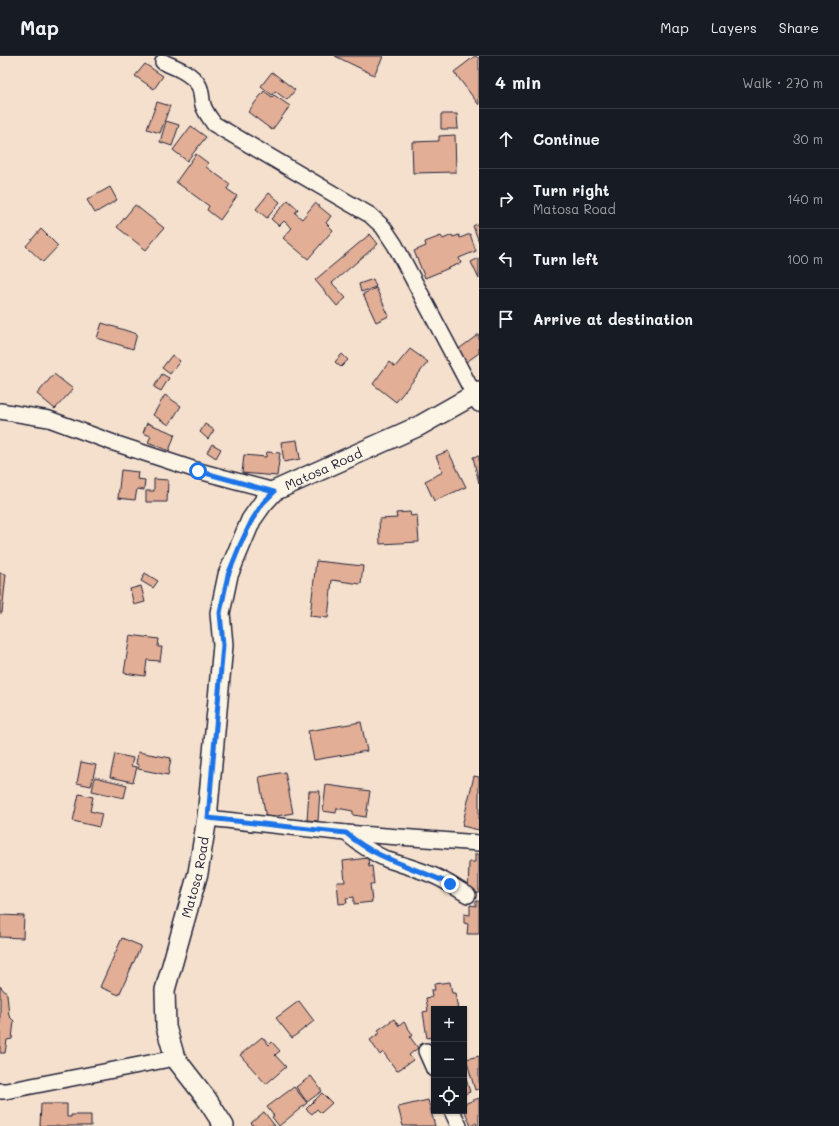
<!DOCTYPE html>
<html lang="en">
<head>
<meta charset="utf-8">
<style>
  body { margin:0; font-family:Mali,sans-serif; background:#20242c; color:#f1f3f6 }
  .controls { position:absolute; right:12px; bottom:12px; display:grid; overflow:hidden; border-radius:0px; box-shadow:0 1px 3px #0004 }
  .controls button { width:36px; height:36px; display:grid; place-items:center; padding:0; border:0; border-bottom:1px solid #363941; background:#171b24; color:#f1f3f6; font:20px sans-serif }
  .stop { position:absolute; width:12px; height:12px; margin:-9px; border:3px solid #1a73e8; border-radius:50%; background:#fff }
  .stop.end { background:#1a73e8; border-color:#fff; box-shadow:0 1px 4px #0008 }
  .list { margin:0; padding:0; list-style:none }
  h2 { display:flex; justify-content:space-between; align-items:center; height:52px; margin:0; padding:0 16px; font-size:17px }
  h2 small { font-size:13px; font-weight:400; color:#9ea1a6 }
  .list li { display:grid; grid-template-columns:26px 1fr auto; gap:12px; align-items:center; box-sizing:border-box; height:60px; padding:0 16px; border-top:1px solid #363941 }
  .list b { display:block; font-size:15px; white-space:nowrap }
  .list p { margin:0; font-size:13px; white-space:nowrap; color:#9ea1a6 }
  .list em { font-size:13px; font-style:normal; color:#9ea1a6 }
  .icon { flex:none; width:22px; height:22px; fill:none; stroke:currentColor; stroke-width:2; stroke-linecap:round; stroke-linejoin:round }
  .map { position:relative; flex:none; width:479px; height:1070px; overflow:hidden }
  header { display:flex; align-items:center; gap:24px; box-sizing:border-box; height:56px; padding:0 20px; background:#171b24; border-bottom:1px solid #363941 }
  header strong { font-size:19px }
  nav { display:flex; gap:22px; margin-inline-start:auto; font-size:14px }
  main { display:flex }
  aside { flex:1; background:#171b24 }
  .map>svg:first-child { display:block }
  .building { fill:#e2ae95; stroke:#22223b }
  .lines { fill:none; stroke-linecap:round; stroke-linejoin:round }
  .minor-casing { stroke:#22223b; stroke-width:18 }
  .tertiary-casing { stroke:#22223b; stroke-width:22 }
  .minor { stroke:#fcf5e5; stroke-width:15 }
  .tertiary { stroke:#fcf5e5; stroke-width:19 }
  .route { stroke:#1a73e8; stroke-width:5 }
  .labels { text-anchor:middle; stroke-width:4; stroke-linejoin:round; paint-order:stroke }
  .street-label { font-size:13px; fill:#22223b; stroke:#fcf5e5 }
</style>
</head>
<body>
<header>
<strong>Map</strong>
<nav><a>Map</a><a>Layers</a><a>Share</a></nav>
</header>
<main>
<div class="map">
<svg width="479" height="1070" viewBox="0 0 479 1070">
  <rect width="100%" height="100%" fill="#f4e0cd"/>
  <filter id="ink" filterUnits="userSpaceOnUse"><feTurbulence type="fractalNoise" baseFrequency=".025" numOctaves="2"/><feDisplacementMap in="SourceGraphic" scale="8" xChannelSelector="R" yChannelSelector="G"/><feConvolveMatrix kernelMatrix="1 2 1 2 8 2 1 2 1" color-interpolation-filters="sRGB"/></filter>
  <g filter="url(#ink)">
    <!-- building -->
    <g class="building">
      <polygon points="335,0 381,0 383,1 374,19"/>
      <polygon points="475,0 479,2 479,49 454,16"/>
      <polygon points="145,8 163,20 154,33 135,20"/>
      <polygon points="272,16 295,34 287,44 275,35 272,39 261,30"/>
      <polygon points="264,35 272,41 274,39 290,50 272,74 248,56"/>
      <polygon points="157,46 170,50 160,77 147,73"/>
      <polygon points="441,58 457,58 458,73 441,73"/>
      <polygon points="166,65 179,69 172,90 160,86"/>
      <polygon points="191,70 206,81 187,105 173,94"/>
      <polygon points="455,79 456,116 413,117 412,86 439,85 439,80"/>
      <polygon points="196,98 208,107 206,111 230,128 227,133 237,140 220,164 207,154 209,150 176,126"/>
      <polygon points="110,131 117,144 95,157 87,144"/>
      <polygon points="269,137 280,146 267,162 256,153"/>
      <polygon points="288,144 298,153 295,157 302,163 315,147 331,160 326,167 333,174 308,203 283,182 292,172 284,165 279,170 271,163"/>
      <polygon points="135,149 164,172 146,194 117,171"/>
      <polygon points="479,167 479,186 473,170"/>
      <polygon points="41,173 58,190 43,206 26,190"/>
      <polygon points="370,178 378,188 332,227 346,242 337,250 315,224"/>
      <polygon points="470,178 476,195 459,202 461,207 425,222 414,195 426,190 425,186 441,180 443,183 452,179 453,181 459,179 460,182"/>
      <polygon points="479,202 479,223 471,206"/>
      <polygon points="373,223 376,231 361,236 359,228"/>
      <polygon points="376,232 389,260 376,266 363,238"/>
      <polygon points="102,267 137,278 133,293 97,282"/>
      <polygon points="479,278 479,297 465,307 456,295"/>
      <polygon points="410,293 428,306 396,346 373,328 389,306 395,311"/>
      <polygon points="342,298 348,304 341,311 335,306"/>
      <polygon points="172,299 180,305 170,318 162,312"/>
      <polygon points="54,318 73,333 55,353 37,338"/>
      <polygon points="162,318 169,322 161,335 154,331"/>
      <polygon points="165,339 181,350 169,369 153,359"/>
      <polygon points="147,367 175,378 169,395 148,386 151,380 143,377"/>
      <polygon points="205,368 214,374 208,383 200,376"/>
      <polygon points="297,384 300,403 284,406 281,386"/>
      <polygon points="212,388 221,393 216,402 207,396"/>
      <polygon points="448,395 466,431 434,445 425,425 443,416 436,400"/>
      <polygon points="267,396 280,397 277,420 242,417 244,399 266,401"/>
      <polygon points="479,400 479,427 473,401"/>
      <polygon points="121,414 138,416 137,423 145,424 144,434 137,433 135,444 118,442"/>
      <polygon points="154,423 168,424 167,446 146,446 146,435 154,435"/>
      <polygon points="410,456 411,460 417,459 419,486 380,488 379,463 397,462 396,457"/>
      <polygon points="316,505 363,510 361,528 332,524 328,562 310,560"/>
      <polygon points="0,517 6,518 2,557 0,557"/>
      <polygon points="145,517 158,525 153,532 141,525"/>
      <polygon points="141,530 145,546 134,549 130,533"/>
      <polygon points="130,579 159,583 158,591 162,591 160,605 147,604 145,620 124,617"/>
      <polygon points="361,666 367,695 314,704 308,675"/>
      <polygon points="138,696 171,702 168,719 138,713 139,709 136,708"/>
      <polygon points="115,698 133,702 131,710 137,711 133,726 110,721"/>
      <polygon points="81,706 96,709 91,730 77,727"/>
      <polygon points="285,716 293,757 266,762 259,721"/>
      <polygon points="474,720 479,721 479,774 462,770"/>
      <polygon points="95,721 127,729 124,742 92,735"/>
      <polygon points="326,729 370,735 366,761 353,759 353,755 337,752 336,757 323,755"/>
      <polygon points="309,735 320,735 318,765 307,764"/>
      <polygon points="79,738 93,741 90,755 102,758 99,771 73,765"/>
      <polygon points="475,798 479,798 479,836 468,836 469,806 475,806"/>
      <polygon points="368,802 369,811 372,810 374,828 370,828 372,846 354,848 354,841 346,842 347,847 339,848 337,826 345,826 343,805"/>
      <polygon points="476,845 479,845 479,878 467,878 468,868 464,867 464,858 470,859 470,849 476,850"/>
      <polygon points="0,859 24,860 23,882 0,881"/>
      <polygon points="122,882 141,890 119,939 100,931"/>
      <polygon points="450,926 452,937 455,937 458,953 434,953 434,989 433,989 432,981 427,982 423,956 428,955 426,942 432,941 431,934 435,934 434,928"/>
      <polygon points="0,930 7,938 9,960 14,965 12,983 7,984 5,997 0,997"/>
      <polygon points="299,945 314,965 292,982 276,962"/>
      <polygon points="394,963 399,970 404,966 413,979 410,981 418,992 409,999 413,1004 397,1015 383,996 380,999 370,984 380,977 378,974"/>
      <polygon points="262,981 269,989 272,986 280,995 275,999 286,1011 266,1028 240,999"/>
      <polygon points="479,1000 479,1033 475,1034 466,1003"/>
      <polygon points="464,1016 470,1036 464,1038"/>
      <polygon points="311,1020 322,1035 307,1046 296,1031"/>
      <polygon points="294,1031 307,1047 279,1070 272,1061 274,1060 267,1051"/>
      <polygon points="322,1037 332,1047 321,1057 317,1053 312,1058 306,1053"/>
      <polygon points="479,1042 479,1070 477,1070 476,1067 471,1070 464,1053 464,1048"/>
      <polygon points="428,1044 435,1070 403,1070 398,1051"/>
      <polygon points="41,1048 67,1048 67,1061 71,1061 71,1059 91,1059 91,1070 40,1070"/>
      <polygon points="264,1056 275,1070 254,1070 251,1067"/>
    </g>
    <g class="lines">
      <!-- minor casing -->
      <g class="minor-casing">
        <g id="minor">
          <path d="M163,6c12,5 29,11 36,24 3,6 2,13 4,19 2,7 7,13 11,19l135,79 21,12 13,12 12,18 84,159"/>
          <polyline points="0,355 49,363 114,387 199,415 274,435"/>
          <polyline points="207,762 346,777 479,787"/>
          <path d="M346,777c13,11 26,20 42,27 15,5 30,9 44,15 13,5 24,13 36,20"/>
          <polyline points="426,995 434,1013"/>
          <polyline points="0,1035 6,1035 175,1002"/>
          <polyline points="452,1055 459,1070"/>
        </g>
      </g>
      <!-- tertiary casing -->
      <g class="tertiary-casing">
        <g id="tertiary">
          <path id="s1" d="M224,1070l-18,-28 -31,-40 -9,-31 -1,-37 33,-117 9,-55 16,-173 -3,-32 8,-38 23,-55 12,-17 11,-12 145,-65 60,-34"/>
        </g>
      </g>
      <!-- minor -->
      <use href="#minor" class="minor"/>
      <!-- tertiary -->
      <use href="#tertiary" class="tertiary"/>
    </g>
  </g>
  <g class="lines" filter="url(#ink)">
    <!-- route -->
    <path class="route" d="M198,415l76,21 -11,11 -11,17 -11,23 -13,32 -8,38 3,32 -15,173 138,15c33,28 66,33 104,51"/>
  </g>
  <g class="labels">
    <!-- street labels -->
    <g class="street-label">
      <text dy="5" stroke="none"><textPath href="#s1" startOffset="726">Matosa Road</textPath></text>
      <text dy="5" stroke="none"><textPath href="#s1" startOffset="270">Matosa Road</textPath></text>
    </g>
  </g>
</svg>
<div class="controls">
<button>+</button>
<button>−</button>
<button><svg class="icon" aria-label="locate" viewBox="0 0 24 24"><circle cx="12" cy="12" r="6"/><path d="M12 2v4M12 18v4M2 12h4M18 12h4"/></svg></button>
</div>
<div class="stop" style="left:198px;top:415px"></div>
<div class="stop end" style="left:450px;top:828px"></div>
</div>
<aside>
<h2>4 min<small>Walk · 270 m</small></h2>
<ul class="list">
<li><svg class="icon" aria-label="ahead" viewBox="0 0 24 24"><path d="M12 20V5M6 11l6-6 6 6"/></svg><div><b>Continue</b></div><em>30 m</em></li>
<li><svg class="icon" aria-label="right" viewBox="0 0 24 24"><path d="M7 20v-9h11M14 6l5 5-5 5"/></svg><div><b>Turn right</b><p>Matosa Road</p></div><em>140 m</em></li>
<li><svg class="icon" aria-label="left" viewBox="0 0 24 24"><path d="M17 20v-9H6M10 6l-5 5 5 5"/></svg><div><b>Turn left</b></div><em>100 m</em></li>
<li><svg class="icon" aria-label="arrive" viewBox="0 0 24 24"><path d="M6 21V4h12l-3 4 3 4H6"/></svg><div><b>Arrive at destination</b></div></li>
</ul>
</aside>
</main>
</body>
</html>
